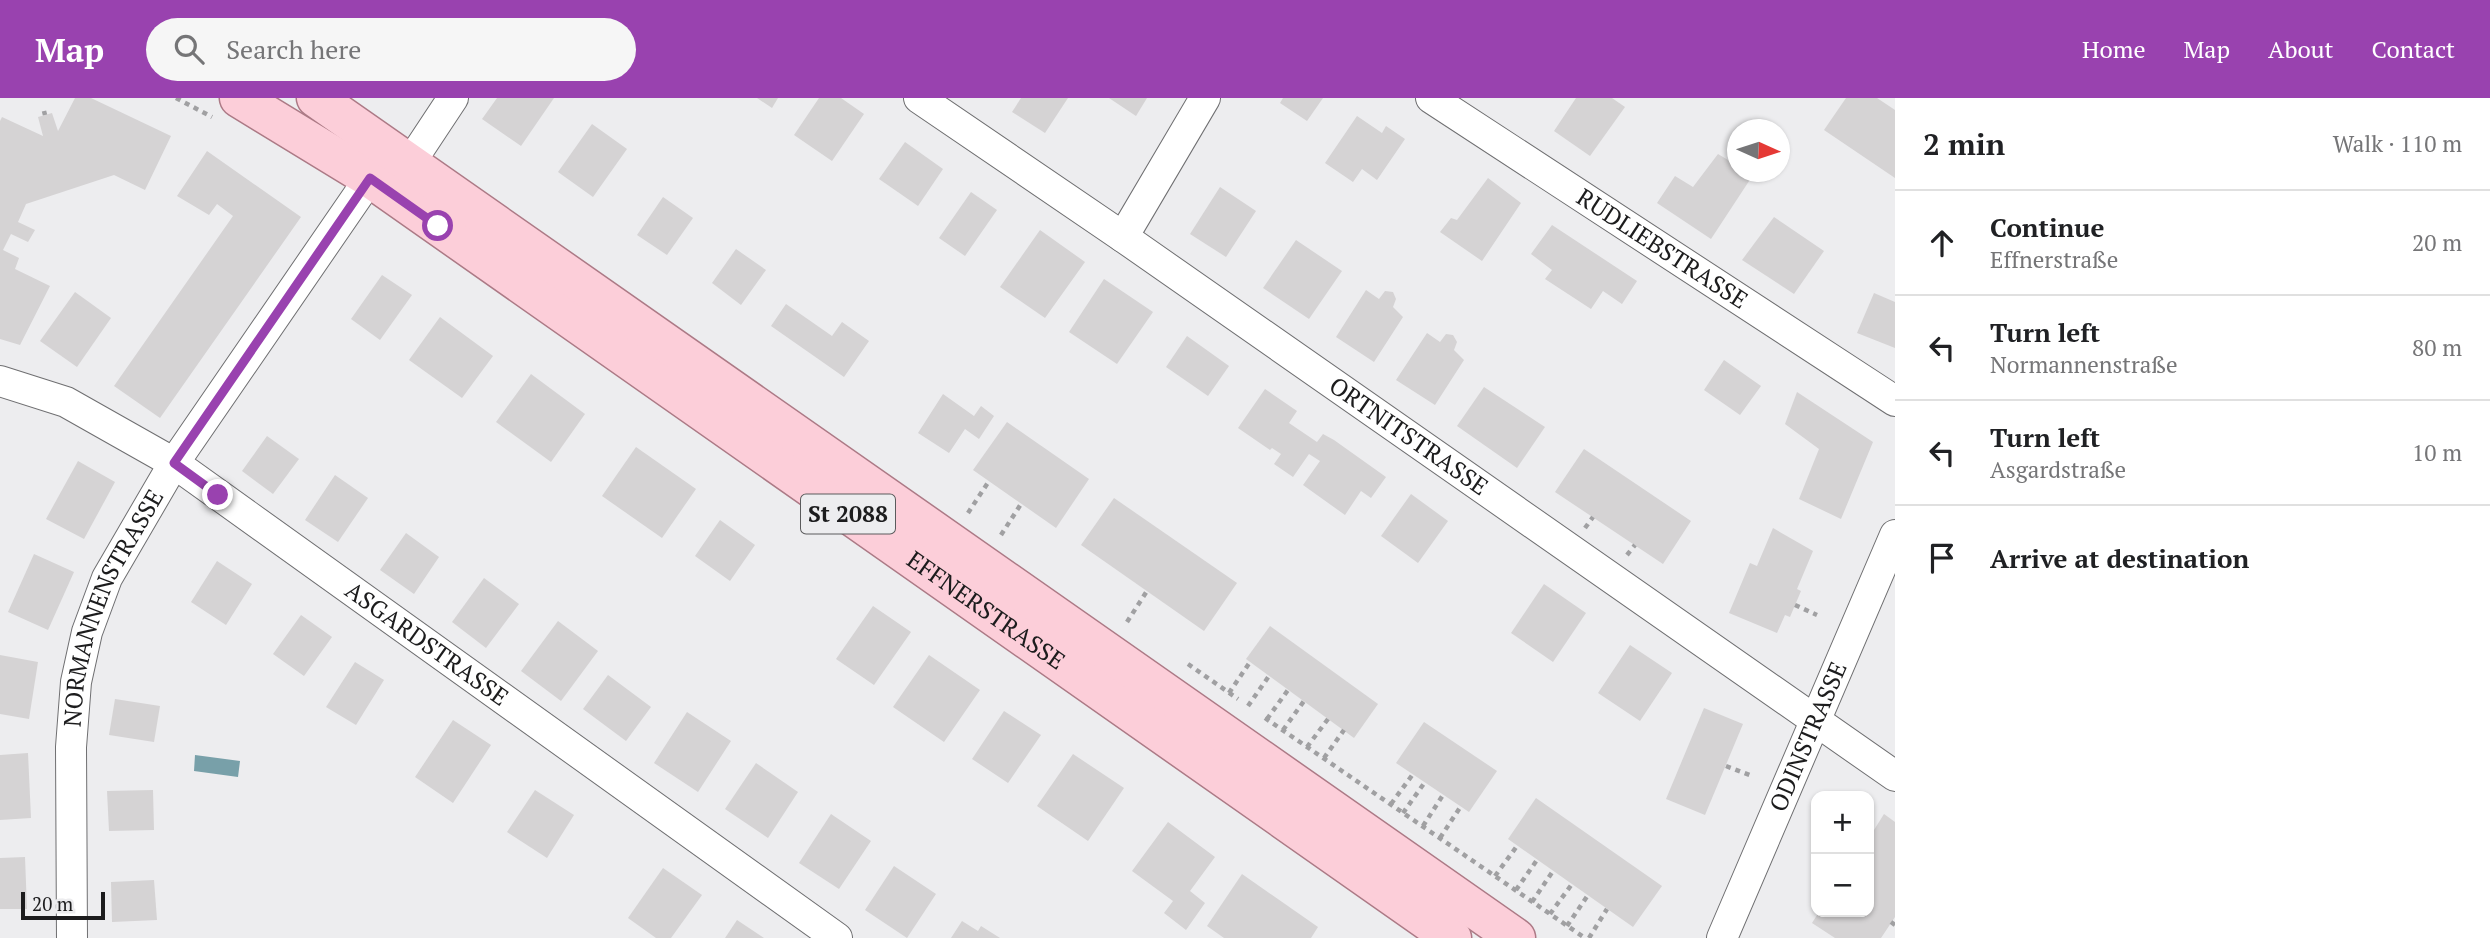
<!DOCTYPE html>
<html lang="en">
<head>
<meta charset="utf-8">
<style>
  body { margin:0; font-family:"PT Serif",serif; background:#f6f6f6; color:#202124 }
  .controls { position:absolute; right:21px; bottom:21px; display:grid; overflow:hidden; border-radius:14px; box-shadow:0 2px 5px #0004 }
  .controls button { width:63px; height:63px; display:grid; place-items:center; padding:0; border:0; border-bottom:2px solid #e0e0e0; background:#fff; color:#202124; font:35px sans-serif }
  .compass { position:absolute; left:1727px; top:21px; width:63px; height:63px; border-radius:50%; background:#fff; box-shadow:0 2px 5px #0004; rotate:93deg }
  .scale { position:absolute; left:21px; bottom:18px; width:84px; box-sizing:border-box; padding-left:7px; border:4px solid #1c1c1d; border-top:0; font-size:19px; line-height:24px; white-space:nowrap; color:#1c1c1d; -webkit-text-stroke:5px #ededef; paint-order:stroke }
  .stop { position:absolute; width:21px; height:21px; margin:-16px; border:5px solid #9942af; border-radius:50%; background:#fff }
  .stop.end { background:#9942af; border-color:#fff; box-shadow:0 2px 7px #0008 }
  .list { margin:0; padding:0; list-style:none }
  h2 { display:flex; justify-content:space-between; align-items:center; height:91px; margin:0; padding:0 28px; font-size:30px }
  h2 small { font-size:23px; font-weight:400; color:#757577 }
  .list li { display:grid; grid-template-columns:46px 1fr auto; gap:21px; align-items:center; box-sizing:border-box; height:105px; padding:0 28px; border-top:2px solid #e0e0e0 }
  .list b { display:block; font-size:26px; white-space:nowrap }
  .list p { margin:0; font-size:23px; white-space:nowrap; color:#757577 }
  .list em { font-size:23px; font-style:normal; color:#757577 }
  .icon { flex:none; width:38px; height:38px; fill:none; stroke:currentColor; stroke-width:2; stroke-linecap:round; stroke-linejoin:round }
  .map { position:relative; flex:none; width:1895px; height:840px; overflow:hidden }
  header { display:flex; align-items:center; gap:42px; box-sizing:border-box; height:98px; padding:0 35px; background:#9942af; color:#fff }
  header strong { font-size:33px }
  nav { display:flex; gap:38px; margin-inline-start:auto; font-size:24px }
  .search { width:490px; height:63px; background:#f6f6f6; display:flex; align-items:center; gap:18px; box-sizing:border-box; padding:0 24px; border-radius:38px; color:#757577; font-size:26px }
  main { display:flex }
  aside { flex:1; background:#fff }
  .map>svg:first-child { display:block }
  .water { fill:#78a0a9 }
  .building { fill:#d5d3d4 }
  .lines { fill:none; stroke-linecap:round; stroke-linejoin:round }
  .street-casing { stroke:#6f6f71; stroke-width:32 }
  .primary-casing { stroke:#ac7a86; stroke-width:41 }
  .path { stroke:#a0a0a2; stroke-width:4.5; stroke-dasharray:5 5; stroke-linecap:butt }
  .street { stroke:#fff; stroke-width:30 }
  .primary { stroke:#fcced9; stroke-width:38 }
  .route { stroke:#9942af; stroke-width:9 }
  .labels { text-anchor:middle; stroke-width:6; stroke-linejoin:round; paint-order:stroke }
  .shield { fill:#ededef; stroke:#5b5b5c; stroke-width:2 }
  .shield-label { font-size:23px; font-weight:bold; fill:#1c1c1d }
  .street-label { font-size:24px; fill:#1c1c1d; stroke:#ededef }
</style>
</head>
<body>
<header>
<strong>Map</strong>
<div class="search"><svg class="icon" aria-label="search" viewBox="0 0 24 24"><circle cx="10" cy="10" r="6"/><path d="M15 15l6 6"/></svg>Search here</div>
<nav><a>Home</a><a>Map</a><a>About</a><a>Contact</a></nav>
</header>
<main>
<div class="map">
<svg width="1895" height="840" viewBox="0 0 1895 840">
  <rect width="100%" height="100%" fill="#ededef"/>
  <!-- water -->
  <polygon class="water" points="195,657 240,663 238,679 194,673"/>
  <!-- building -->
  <g class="building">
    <polygon points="75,0 91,0 171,38 145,92 114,77 26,106 18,124 35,132 28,144 11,136 3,152 19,160 15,171 50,188 20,247 0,241 0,23 2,19 43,38 38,19 52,15 58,33"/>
    <polygon points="497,0 554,0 521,48 482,21"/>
    <polygon points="757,0 778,0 772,10"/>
    <polygon points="819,0 841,0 864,16 832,63 794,37"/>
    <polygon points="1021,0 1068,0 1045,35 1012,14"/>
    <polygon points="1109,0 1147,0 1136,18"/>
    <polygon points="1283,0 1323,0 1307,23 1280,5"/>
    <polygon points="1576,0 1612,0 1625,9 1590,58 1554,33"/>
    <polygon points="1846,0 1877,0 1895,12 1895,80 1824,32"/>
    <polygon points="1357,18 1382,35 1386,28 1405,41 1377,82 1362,71 1353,84 1325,65"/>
    <polygon points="592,26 627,51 593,99 558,74"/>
    <polygon points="905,44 943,71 918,108 879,81"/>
    <polygon points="207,53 301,119 160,320 114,288 233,118 217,106 209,117 177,98"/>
    <polygon points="1718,56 1738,68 1738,74 1747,74 1753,77 1711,141 1657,105 1675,78 1693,89"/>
    <polygon points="1488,80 1521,105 1482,163 1440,134 1451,120 1457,122"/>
    <polygon points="1220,89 1256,113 1226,159 1190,136"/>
    <polygon points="971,94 997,112 965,158 939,140"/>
    <polygon points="663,99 693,120 667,157 637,137"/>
    <polygon points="1774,119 1824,153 1794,196 1742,162"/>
    <polygon points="1552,127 1637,183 1622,206 1603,193 1591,211 1545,181 1552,172 1531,156"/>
    <polygon points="1040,132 1085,164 1045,220 1000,189"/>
    <polygon points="1296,142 1342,173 1309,221 1263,190"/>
    <polygon points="736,151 766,172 741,207 712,185"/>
    <polygon points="382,177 412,197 380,242 351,221"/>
    <polygon points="1104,181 1153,214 1117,266 1069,234"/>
    <polygon points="1366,192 1379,201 1385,193 1393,194 1396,201 1393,209 1403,219 1374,264 1336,239"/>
    <polygon points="75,194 111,220 77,269 40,243"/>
    <polygon points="1874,195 1895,204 1895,250 1857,235"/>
    <polygon points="786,206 832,238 842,224 869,243 844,279 771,228"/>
    <polygon points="440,219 493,258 462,300 409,262"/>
    <polygon points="1427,235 1440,244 1446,236 1453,237 1457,244 1454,252 1464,262 1435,307 1396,282"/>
    <polygon points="1187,238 1229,268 1208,298 1166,269"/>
    <polygon points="1724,262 1761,288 1740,317 1704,292"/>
    <polygon points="531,276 585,316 551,364 496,324"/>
    <polygon points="1484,289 1545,329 1517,370 1457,328"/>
    <polygon points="1265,291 1297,313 1289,325 1317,344 1323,336 1334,342 1386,379 1371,400 1361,393 1345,417 1303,387 1320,363 1309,356 1293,379 1274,366 1281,356 1272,350 1270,352 1238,330"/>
    <polygon points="1797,294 1873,344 1841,421 1799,401 1819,351 1785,326"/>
    <polygon points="943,296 974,318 981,308 994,318 979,341 965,331 949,355 918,335"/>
    <polygon points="1007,324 1089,381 1056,430 973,372"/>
    <polygon points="267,338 299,361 273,396 242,373"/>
    <polygon points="636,349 696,391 662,440 602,398"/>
    <polygon points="1584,351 1691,423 1663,466 1555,394"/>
    <polygon points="78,363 115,384 84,441 46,421"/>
    <polygon points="335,377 368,400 338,444 305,422"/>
    <polygon points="1411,396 1448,423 1418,465 1381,438"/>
    <polygon points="1114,400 1237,485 1204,533 1081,447"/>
    <polygon points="720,422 755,447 730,483 695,458"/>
    <polygon points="1773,430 1813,453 1797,491 1801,493 1790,519 1785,517 1777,535 1729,515 1750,465 1757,468"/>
    <polygon points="406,435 439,459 414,496 380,472"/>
    <polygon points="34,456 74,474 48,532 8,514"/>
    <polygon points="217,463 252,486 226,527 191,504"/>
    <polygon points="484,480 519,506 486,550 452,524"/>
    <polygon points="1544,486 1586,515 1553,564 1511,535"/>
    <polygon points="873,508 911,534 874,587 836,561"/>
    <polygon points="301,517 332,539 304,578 273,556"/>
    <polygon points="558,523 598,553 561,603 521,573"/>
    <polygon points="1270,528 1378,606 1354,640 1246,561"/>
    <polygon points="1630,547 1672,575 1640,623 1598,595"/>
    <polygon points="0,557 38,564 29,621 0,616"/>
    <polygon points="929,557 980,592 944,644 893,609"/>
    <polygon points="355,564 384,582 356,627 326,609"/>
    <polygon points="608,577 651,609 626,643 583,611"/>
    <polygon points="115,601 160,608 154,644 109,637"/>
    <polygon points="1704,610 1743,626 1705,717 1666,701"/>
    <polygon points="1004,613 1041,637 1008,685 972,661"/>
    <polygon points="687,614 731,643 698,694 654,665"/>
    <polygon points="453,622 491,647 453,705 415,679"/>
    <polygon points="1424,624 1497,673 1469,714 1396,665"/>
    <polygon points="28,655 31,720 0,722 0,657"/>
    <polygon points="1073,656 1124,690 1088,743 1037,708"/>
    <polygon points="756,665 798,694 768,740 725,711"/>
    <polygon points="153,692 154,732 109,733 107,693"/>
    <polygon points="535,692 574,717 547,760 507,734"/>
    <polygon points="1536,700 1662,788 1633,829 1508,741"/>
    <polygon points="831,716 871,743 839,791 799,765"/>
    <polygon points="1884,716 1895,724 1895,819 1881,840 1835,840 1812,825 1819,814 1869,814 1869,740"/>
    <polygon points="1168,724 1215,759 1190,793 1205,805 1186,832 1164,815 1173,803 1132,773"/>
    <polygon points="25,759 27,811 0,811 0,760"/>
    <polygon points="894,768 936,796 907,840 865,812"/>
    <polygon points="663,770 702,797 671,840 656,840 628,820"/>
    <polygon points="1242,776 1318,829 1311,840 1224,840 1207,828"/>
    <polygon points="154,782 157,822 112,824 111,784"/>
    <polygon points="737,822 764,840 725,840"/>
    <polygon points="962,823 978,833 981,828 1000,840 951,840"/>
  </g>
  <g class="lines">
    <!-- street casing -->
    <g class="street-casing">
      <g id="street">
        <path id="s1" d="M919,0l204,139 772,539"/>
        <path id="s2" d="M1431,0l464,303"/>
        <polyline points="410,65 453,0"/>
        <polyline points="1123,139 1205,0"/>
        <path id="s3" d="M0,283l66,21 108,61 663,475"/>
        <path id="s4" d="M72,840l-1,-191 5,-65 11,-50 20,-54 67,-115 196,-285"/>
        <path id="s5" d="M1722,840l173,-403"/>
      </g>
    </g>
    <!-- primary casing -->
    <g class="primary-casing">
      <g id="primary">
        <path id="s6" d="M239,0l131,80 1082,760"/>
        <polyline points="316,0 1516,840"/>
      </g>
    </g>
    <!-- path -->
    <g class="path">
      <polyline points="176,0 212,19"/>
      <polyline points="44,13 45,17"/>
      <polyline points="968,415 989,383"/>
      <polyline points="1585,430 1593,419"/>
      <polyline points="1001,437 1021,406"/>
      <polyline points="1627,457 1635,447"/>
      <polyline points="1795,507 1817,517"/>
      <polyline points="1127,524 1147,493"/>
      <polyline points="1188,566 1238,601"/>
      <polyline points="1229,595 1250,564"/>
      <polyline points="1248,608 1269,578"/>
      <polyline points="1265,620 1585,840"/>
      <polyline points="1267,621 1288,592"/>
      <polyline points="1283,632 1304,603"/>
      <polyline points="1307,649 1328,621"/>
      <polyline points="1324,660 1344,632"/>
      <polyline points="1726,668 1752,678"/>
      <polyline points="1391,706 1413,676"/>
      <polyline points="1403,715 1425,684"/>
      <polyline points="1423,728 1443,697"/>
      <polyline points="1440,740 1461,708"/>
      <polyline points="1495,778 1517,748"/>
      <polyline points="1516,792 1537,762"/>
      <polyline points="1532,804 1553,773"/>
      <polyline points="1550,816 1572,786"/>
      <polyline points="1891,824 1895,827"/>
      <polyline points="1567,828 1588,797"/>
      <polyline points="1589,840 1607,811"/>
    </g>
    <!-- street -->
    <use href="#street" class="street"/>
    <!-- primary -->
    <use href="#primary" class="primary"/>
  </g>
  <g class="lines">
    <!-- route -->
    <polyline class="route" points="218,397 174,365 370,80 438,128"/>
  </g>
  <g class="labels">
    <!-- shield labels -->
    <rect class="shield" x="801" y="396.5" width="94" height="39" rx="5"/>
    <g class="shield-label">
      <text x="848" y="424">St 2088</text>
    </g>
    <!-- street labels -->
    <g class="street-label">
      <text dy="8" stroke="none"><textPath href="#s2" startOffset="276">RUDLIEBSTRASSE</textPath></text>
      <text dy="8" stroke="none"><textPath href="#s1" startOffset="595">ORTNITSTRASSE</textPath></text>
      <text dy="8" stroke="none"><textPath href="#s4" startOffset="338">NORMANNENSTRASSE</textPath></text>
      <text dy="8" stroke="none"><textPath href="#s6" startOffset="906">EFFNERSTRASSE</textPath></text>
      <text dy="8" stroke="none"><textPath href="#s3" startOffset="504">ASGARDSTRASSE</textPath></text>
      <text dy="8" stroke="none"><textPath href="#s5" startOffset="219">ODINSTRASSE</textPath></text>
    </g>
  </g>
</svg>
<div class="controls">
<button>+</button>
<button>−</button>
</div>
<svg class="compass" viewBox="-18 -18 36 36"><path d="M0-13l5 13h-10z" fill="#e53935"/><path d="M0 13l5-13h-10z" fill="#757577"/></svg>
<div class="scale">20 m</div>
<div class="stop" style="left:438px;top:128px"></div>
<div class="stop end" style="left:218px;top:397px"></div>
</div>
<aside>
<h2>2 min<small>Walk · 110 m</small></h2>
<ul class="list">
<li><svg class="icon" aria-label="ahead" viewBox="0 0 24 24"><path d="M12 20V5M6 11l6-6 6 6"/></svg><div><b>Continue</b><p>Effnerstraße</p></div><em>20 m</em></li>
<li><svg class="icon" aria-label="left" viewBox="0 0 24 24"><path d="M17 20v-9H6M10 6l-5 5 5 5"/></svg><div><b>Turn left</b><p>Normannenstraße</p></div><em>80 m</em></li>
<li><svg class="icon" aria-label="left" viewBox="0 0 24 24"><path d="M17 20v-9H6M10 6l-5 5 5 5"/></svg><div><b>Turn left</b><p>Asgardstraße</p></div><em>10 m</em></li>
<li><svg class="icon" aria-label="arrive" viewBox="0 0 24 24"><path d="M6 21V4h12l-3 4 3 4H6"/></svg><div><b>Arrive at destination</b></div></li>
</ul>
</aside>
</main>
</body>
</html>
